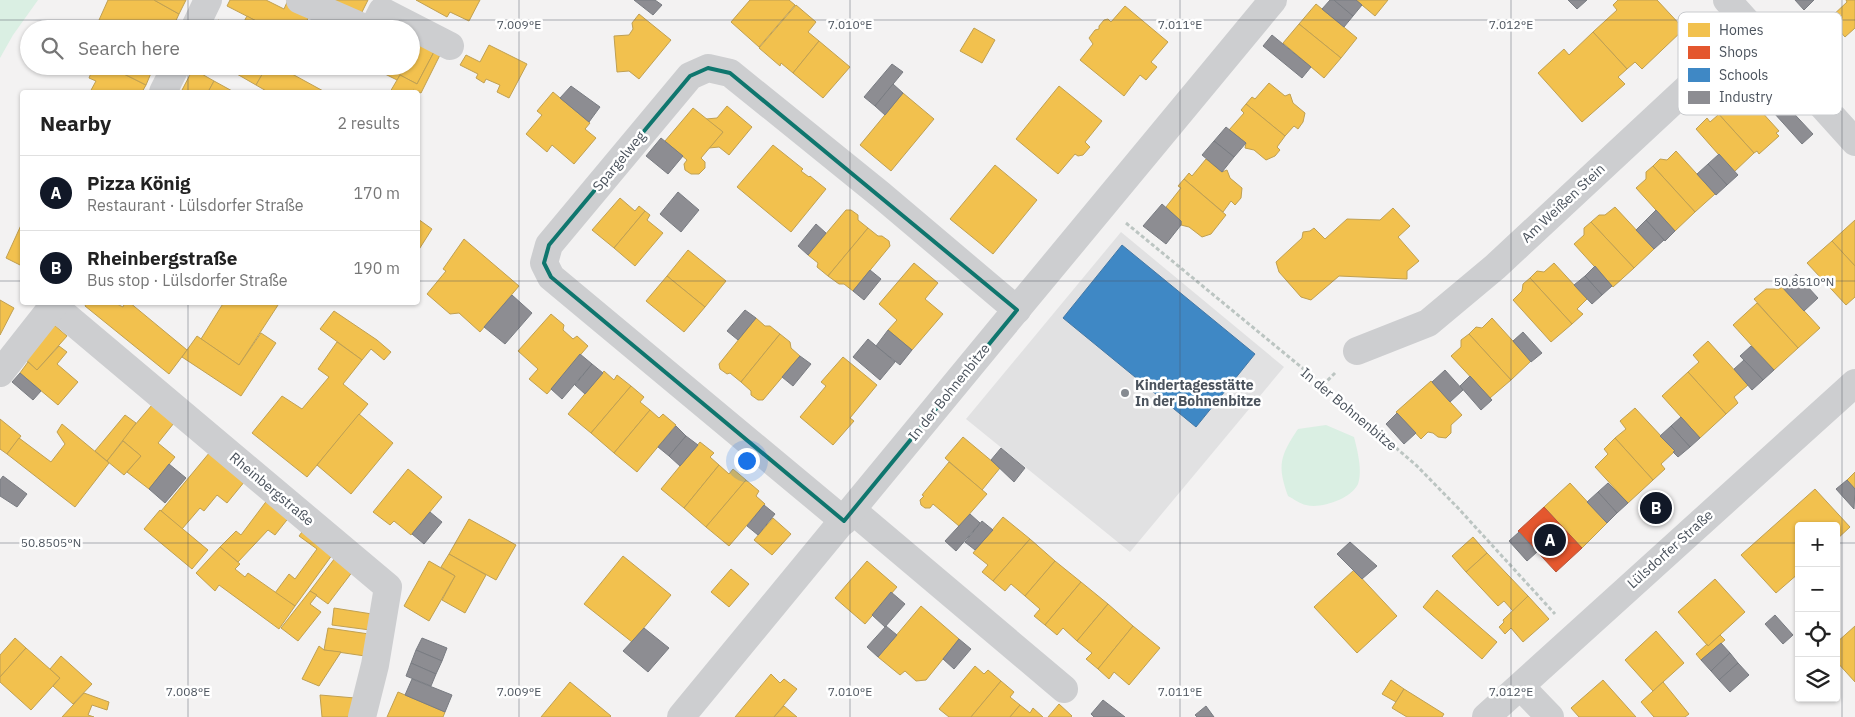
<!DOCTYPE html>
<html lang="en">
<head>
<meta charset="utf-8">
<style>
  body { margin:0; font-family:"IBM Plex Sans",sans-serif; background:#f6f6f6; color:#222 }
  .controls { position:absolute; right:15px; bottom:15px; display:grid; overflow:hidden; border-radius:5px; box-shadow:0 1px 4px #0004 }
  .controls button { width:45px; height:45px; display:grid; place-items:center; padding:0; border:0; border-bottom:1px solid #e0e0e0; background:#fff; color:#222; font:25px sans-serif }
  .you { position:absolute; left:746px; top:460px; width:18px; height:18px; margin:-12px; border:4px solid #fff; border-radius:50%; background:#1a73e8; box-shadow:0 0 0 8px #1a73e833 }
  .badge { display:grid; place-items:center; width:32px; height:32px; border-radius:50%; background:#111827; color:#fff; font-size:16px; font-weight:700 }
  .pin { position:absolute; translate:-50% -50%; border:2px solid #fff; box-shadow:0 1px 5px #0006 }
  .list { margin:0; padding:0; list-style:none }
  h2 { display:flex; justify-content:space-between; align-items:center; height:65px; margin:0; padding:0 20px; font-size:21px }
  h2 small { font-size:16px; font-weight:400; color:#767676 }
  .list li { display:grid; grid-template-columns:32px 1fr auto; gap:15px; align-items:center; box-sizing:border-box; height:75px; padding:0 20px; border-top:1px solid #e0e0e0 }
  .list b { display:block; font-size:19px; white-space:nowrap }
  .list p { margin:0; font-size:16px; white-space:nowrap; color:#767676 }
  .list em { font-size:16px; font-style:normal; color:#767676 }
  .icon { flex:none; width:28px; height:28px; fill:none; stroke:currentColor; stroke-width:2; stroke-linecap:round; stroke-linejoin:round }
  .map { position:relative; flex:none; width:1855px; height:717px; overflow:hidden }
  .search { position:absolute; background:#fff; box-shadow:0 1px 4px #0004; left:20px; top:20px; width:400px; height:55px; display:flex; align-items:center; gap:12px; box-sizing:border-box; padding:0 18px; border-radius:28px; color:#767676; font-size:19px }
  .panel { position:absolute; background:#fff; box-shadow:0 1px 4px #0004; left:20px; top:90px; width:400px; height:215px; border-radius:5px }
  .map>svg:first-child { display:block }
  .education { fill:#e1e1e2 }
  .green { fill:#daefe3 }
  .homes { fill:#f2c14e; stroke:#c0a052 }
  .shops { fill:#e4572e; stroke:#b6563c }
  .schools { fill:#3f88c5; stroke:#4378a6 }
  .industry { fill:#8d8d92; stroke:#797c82 }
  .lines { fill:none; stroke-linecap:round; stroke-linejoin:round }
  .path { stroke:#bcc5c2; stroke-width:3; stroke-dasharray:4 2.5; stroke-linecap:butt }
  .minor { stroke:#cdced0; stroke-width:28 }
  .marked { fill:none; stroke:#0f766e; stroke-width:4; stroke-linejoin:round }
  .ticks { fill:none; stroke:#4b535d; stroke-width:1; stroke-opacity:0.45 }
  .poi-dot { fill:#868b91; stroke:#fff; stroke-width:2 }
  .labels { text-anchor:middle; stroke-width:5; stroke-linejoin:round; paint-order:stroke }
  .street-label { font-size:14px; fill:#4b535d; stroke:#fff }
  .poi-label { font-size:14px; font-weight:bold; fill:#4b535d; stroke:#fff; text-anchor:start }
  .key { fill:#fff; stroke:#c9cbce; stroke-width:1 }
  .key-label { font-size:14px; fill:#4b535d }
  .ticks-label { font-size:12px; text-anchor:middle; fill:#4b535d; stroke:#fff; stroke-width:5; stroke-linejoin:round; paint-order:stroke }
</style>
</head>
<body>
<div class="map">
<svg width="1855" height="717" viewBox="0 0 1855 717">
  <rect width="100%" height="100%" fill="#f3f2f2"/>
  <!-- education -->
  <polygon class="education" points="1121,232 1284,367 1130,552 966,419"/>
  <!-- green -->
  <g class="green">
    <polygon points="0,0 38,0 13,35 0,58"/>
    <path d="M1326,425l28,12c3,12 9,34 4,47 -7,15 -37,25 -52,21 -6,-1 -12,-6 -18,-9 -11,-31 -8,-40 10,-67z"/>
  </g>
  <!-- homes -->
  <g class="homes">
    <polygon points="108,0 154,0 179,14 172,29 95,29"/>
    <polygon points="154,0 186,0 179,14"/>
    <polygon points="230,0 266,0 284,9 288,0 311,12 303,29 272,29 227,6"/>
    <polygon points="327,0 368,0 361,14"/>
    <polygon points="416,0 480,0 469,21 450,12 447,17"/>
    <polygon points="750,0 789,0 795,5 759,47 731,22"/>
    <polygon points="1356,0 1388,0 1375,16"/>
    <polygon points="1618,0 1657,0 1684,29 1642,69 1635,62 1627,69 1593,32 1617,10 1613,5"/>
    <polygon points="1846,0 1855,0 1855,28 1845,37 1829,19 1847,2"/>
    <polygon points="1316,4 1357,38 1341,58 1299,24"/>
    <polygon points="796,5 816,22 808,32 819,41 793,73 781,63 780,66 759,48"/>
    <polygon points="1125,6 1168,42 1151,62 1157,67 1146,80 1140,75 1124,96 1080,60 1093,44 1089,38 1095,30 1099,29 1099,26 1104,20 1108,19 1111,22"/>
    <polygon points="639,14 671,40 639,79 629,71 617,72 614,36 629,35 633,29 632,23"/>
    <polygon points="247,16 270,29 213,29 218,20 233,27 241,27"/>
    <polygon points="1299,24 1341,58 1324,78 1283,43"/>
    <polygon points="974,28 995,40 982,63 960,51"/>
    <polygon points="1593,32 1627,69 1618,77 1625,84 1582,122 1538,73 1564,49 1569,55"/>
    <polygon points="411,37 435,50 417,84 400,75 397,80 373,68 373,66 411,66"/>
    <polygon points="819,41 850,67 823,98 793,73"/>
    <polygon points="489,45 527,64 509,98 497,92 500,85 486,79 484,83 476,78 478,74 460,65 466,55 480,62"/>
    <polygon points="435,50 441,53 421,93 413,90 412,92 390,92 400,75 417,84"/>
    <polygon points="94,66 108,66 146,85 142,92 90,92 96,81 89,78"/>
    <polygon points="108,66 154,66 146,85"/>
    <polygon points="223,66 267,66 256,85"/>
    <polygon points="267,66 283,69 325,92 268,92 256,85"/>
    <polygon points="338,66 353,66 350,72"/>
    <polygon points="193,69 214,81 208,92 181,92"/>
    <polygon points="214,81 234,92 208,92"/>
    <polygon points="1269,83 1285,96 1290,94 1293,103 1305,113 1303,122 1298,129 1294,126 1285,136 1246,104 1252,97 1255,99"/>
    <polygon points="1059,86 1102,121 1085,142 1090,147 1083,155 1078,156 1075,154 1058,174 1016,139"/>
    <polygon points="1740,88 1779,131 1776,133 1779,136 1759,154 1757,151 1754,153 1715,110"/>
    <polygon points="553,92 590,123 585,129 596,138 574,164 552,145 547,152 526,134 542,115 537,111"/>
    <polygon points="903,93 934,119 891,171 860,145"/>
    <polygon points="1246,104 1285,136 1277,147 1280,150 1275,156 1266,160 1254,150 1245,148 1246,143 1229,130 1244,113 1241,110"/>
    <polygon points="727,106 752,127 729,155 719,147 709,148 723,132 706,119 717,118"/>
    <polygon points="693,108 723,132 701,158 705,162 705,168 699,174 691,174 685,170 684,164 687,160 665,141"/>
    <polygon points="1715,110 1754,153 1734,172 1696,129 1707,118 1710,122 1718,115"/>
    <polygon points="773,145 803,169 801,171 809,177 810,176 826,189 791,232 737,187"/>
    <polygon points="1676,151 1715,194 1695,212 1653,166 1660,159 1667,160"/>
    <polygon points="1206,159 1222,172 1227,170 1230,178 1242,188 1241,198 1235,205 1231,201 1223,212 1184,179 1189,173 1192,176"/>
    <polygon points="995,165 1037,200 993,254 950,219"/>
    <polygon points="1653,166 1695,212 1675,231 1636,188 1646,179 1646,172"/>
    <polygon points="1184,179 1226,215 1211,234 1202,237 1189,227 1181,225 1181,221 1166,207 1181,188 1178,186"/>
    <polygon points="620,198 635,211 639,206 645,211 614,248 592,230"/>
    <polygon points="1615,207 1654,249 1634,268 1591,222 1599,215 1605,215"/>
    <polygon points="1393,208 1410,226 1398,237 1419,261 1407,271 1407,279 1339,276 1311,300 1301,297 1279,272 1276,262 1302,238 1303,232 1310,231 1314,228 1325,239 1347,219 1380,220"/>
    <polygon points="846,210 851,210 858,215 858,220 868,228 828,276 817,267 818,263 808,255"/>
    <polygon points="645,211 650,215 647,220 663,233 635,266 614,248"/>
    <polygon points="418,219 432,229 418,251"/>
    <polygon points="1855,220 1855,266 1832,241"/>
    <polygon points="1591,222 1634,268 1613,287 1574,244 1584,235 1584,228"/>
    <polygon points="22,223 22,266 6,258"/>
    <polygon points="868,228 878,236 882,236 889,241 890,246 853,291 844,284 839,284 828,276"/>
    <polygon points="464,239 519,286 480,332 459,313 450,314 427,294 446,271 443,269"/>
    <polygon points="1832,241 1855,266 1855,297 1846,305 1807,263"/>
    <polygon points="688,250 726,281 705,307 667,276"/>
    <polygon points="914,263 938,283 925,299 943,314 912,350 888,330 897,320 879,304"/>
    <polygon points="1554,263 1587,299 1577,309 1583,314 1572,324 1530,278 1537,271 1544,272"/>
    <polygon points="667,276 705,307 684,332 646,301"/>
    <polygon points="1530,278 1572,324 1551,342 1513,300 1522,291 1523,284"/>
    <polygon points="1782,287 1820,328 1798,348 1754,299 1766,289 1779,289"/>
    <polygon points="0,300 14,308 0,335"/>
    <polygon points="87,302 113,302 123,307 125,302 129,302 187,350 169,374 85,306"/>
    <polygon points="224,302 280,302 239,365 201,339"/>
    <polygon points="1757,303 1798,348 1774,370 1733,325"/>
    <polygon points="334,311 377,340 391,352 384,360 371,349 362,360 320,329"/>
    <polygon points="551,314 564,325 563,330 573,339 577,336 588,346 547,394 529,379 538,369 518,351"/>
    <polygon points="756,318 765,326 770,326 780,334 741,382 730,373 727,374 720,369 719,364"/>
    <polygon points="1492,318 1531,361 1511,380 1469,334 1476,327 1482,328"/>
    <polygon points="53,324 67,336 37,370 24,358"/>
    <polygon points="261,333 276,343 241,396 182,357 197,336 239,365"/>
    <polygon points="780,334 790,342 791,348 800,356 763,400 758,400 751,395 751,391 741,382"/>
    <polygon points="1469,334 1511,380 1490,398 1451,356 1461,347 1461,340"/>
    <polygon points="1708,341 1748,385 1734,397 1738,403 1726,414 1688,372 1699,362 1693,355"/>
    <polygon points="337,342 362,360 343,384 368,404 307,477 252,433 282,396 302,409 329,377 318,369"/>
    <polygon points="59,346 67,352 57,364 78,382 58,405 20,373 28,362 37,370"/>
    <polygon points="843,357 877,385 850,418 854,421 833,445 800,417 826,386 821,382"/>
    <polygon points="604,371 614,380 617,375 631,386 591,433 568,414"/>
    <polygon points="1688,372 1726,414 1700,438 1662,396"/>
    <polygon points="1431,381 1462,415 1451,425 1451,433 1446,438 1438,437 1433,433 1428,432 1421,439 1396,412"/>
    <polygon points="631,386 644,397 640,402 650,410 614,453 591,433"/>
    <polygon points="152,405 174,423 158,443 175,457 149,489 127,472 141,456 122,440"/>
    <polygon points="1635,408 1675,451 1661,464 1665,469 1653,480 1615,438 1626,429 1620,421"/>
    <polygon points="650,410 659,418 663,414 676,425 637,472 614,453"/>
    <polygon points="359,414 393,443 351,494 317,465"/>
    <polygon points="125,415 136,423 107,461 95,451"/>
    <polygon points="0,419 21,436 7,454 0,449"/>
    <polygon points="62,424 109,463 75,507 7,454 19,438 51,462 65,444 57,432"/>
    <polygon points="963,437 1000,468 982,490 945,458"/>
    <polygon points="1615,438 1653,480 1628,503 1595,467 1608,454 1604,449"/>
    <polygon points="123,441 141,456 124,475 107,461"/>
    <polygon points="700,442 714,453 710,457 719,465 684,508 661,489"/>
    <polygon points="210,452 245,481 227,503 217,495 204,511 200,508 182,529 161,511"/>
    <polygon points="949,462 987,494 959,526 933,504 930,508 925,508 921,505 920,500 924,496 922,495"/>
    <polygon points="719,465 729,474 733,469 746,480 706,527 684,508"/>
    <polygon points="408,469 442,497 411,535 394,521 390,525 373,512"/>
    <polygon points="1855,472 1855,489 1847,480"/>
    <polygon points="746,480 759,491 756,496 765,504 729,546 706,527"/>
    <polygon points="1570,483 1607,523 1582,548 1544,507"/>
    <polygon points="1815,489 1850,527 1836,540 1836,526 1799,526 1799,573 1776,593 1741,555"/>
    <polygon points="268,499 290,516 275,535 268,530 238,562 220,547 236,531 241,535"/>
    <polygon points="160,510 208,550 192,569 144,529"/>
    <polygon points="1003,517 1030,539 993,581 982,572 988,565 973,553"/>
    <polygon points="773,518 791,534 772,555 754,540"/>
    <polygon points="469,519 516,545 496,580 449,554"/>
    <polygon points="305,528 335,551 295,606 275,593 289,574 295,579 317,549 299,536"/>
    <polygon points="1473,537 1487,553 1466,572 1452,556"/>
    <polygon points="1030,539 1055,561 1025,596 1011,584 1005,591 993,581"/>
    <polygon points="220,547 240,564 235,569 245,577 248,573 295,606 279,629 219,585 215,591 196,573"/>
    <polygon points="1487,553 1528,596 1513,611 1504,601 1498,606 1466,572"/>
    <polygon points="338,554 356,567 328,604 310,591"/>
    <polygon points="449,554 486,575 465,613 442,600 455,576 441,567"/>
    <polygon points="623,556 671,595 632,642 584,604"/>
    <polygon points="429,561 455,576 429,621 404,606"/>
    <polygon points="867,561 897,587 865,624 835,598"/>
    <polygon points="1055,561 1081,582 1045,625 1034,616 1040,609 1025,596"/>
    <polygon points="731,569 749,584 729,607 711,592"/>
    <polygon points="1354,570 1397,616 1357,653 1314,607"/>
    <polygon points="1715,579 1745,612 1708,646 1678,612"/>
    <polygon points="1081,582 1108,604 1077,641 1063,628 1057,635 1045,625"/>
    <polygon points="1437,590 1497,642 1482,659 1423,607"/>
    <polygon points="310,591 317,595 310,604 321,612 298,641 281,628"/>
    <polygon points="1528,596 1549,619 1523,642 1511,628 1505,634 1499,627 1504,622 1503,620"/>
    <polygon points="1108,604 1133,626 1098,669 1086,659 1092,653 1077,641"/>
    <polygon points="921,606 959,639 926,680 916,681 905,671 900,675 878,657"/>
    <polygon points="334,608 372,614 370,630 332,625"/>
    <polygon points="1133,626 1160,648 1129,685 1114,672 1109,679 1098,669"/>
    <polygon points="1855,626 1855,682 1836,661 1836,643"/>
    <polygon points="328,628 369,634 365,656 324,650"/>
    <polygon points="1656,631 1684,663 1653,691 1625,660"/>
    <polygon points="1720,635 1725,640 1701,660 1696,654 1707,644 1708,646"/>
    <polygon points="15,638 26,648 0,677 0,655"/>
    <polygon points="319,646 324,650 341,652 319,686 302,679"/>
    <polygon points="26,648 60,678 31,710 0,682 0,677"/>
    <polygon points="61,656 92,684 73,704 53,686 60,678 50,669"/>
    <polygon points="975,666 984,674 988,670 1001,681 971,717 949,717 939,709"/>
    <polygon points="771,674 780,683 784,679 797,689 774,717 735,717"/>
    <polygon points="1391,680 1404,689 1396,702 1382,694"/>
    <polygon points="1603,680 1611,689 1636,717 1579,717 1571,708"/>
    <polygon points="1001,681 1014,692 1010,697 1020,705 1010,717 971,717"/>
    <polygon points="570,682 611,716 610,717 541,717"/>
    <polygon points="1663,682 1689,714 1685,717 1654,717 1641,702"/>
    <polygon points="1404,689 1444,714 1442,717 1407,717 1392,708"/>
    <polygon points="398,692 445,712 443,717 387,717"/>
    <polygon points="84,693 109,702 107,710 92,705 88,715 94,717 62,717"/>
    <polygon points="320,695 355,698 351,717 322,717"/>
    <polygon points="1059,704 1072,716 1071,717 1048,717"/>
    <polygon points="1020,705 1030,713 1033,708 1043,717 1010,717"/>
    <polygon points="784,706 797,717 774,717"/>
  </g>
  <!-- shops -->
  <polygon class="shops" points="1544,507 1582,548 1556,572 1518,531"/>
  <!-- schools -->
  <polygon class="schools" points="1122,245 1255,354 1196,427 1063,318"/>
  <!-- industry -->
  <g class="industry">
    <polygon points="634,0 655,0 662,5 653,15"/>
    <polygon points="1330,0 1334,0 1353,16 1344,27 1322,9"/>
    <polygon points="1334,0 1356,0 1362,5 1353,16"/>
    <polygon points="1568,0 1587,0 1577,9"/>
    <polygon points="1795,0 1814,0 1804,10"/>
    <polygon points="1272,35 1311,67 1302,78 1263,46"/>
    <polygon points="892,64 903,72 875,106 864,97"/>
    <polygon points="893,84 903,93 885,115 875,106"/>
    <polygon points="571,86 600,107 589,122 560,98"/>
    <polygon points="1785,104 1813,134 1802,144 1774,113"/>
    <polygon points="1226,127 1246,143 1234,157 1214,141"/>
    <polygon points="661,138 683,156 668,174 646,156"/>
    <polygon points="1214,141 1234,157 1222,172 1202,155"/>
    <polygon points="1719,154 1738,175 1727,185 1708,164"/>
    <polygon points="1708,164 1727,185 1716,195 1697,174"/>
    <polygon points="678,192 699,210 681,232 660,214"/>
    <polygon points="1162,204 1181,221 1181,225 1166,244 1143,226"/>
    <polygon points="1656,210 1675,231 1665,241 1646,220"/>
    <polygon points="1646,220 1664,240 1654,249 1636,230"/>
    <polygon points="816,224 826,233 808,255 798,246"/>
    <polygon points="1595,266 1612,286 1602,295 1585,276"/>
    <polygon points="870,270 881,279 864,300 853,291"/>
    <polygon points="1796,274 1818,298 1804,311 1782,287"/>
    <polygon points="1585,276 1602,295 1592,304 1574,285"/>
    <polygon points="512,295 532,313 505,344 484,327"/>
    <polygon points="745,310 756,318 738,340 727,331"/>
    <polygon points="888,330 912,350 900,365 876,346"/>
    <polygon points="1523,332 1542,353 1531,362 1513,341"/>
    <polygon points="868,339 895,362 880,380 853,357"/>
    <polygon points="1751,346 1774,370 1763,380 1740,356"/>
    <polygon points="580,354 592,364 562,399 551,389"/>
    <polygon points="800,356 811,364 793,386 782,377"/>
    <polygon points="1744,360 1763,380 1752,390 1734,369"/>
    <polygon points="592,364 603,373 585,394 575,385"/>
    <polygon points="1445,370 1463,390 1450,402 1432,382"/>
    <polygon points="20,373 41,391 33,400 12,382"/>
    <polygon points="1470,376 1492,400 1481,410 1460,386"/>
    <polygon points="1397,413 1416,433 1404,444 1386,424"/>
    <polygon points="1681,417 1700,438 1690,447 1671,426"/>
    <polygon points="676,426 686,436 669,456 658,447"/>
    <polygon points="1671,426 1690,447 1678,457 1673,452 1675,451 1660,436"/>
    <polygon points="686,436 698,445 680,466 669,456"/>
    <polygon points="1001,448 1025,468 1014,482 991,460"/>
    <polygon points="169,464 186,478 165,503 149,489"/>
    <polygon points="3,476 27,494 17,507 0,496 0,480"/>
    <polygon points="1847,480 1855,489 1854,509 1836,489"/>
    <polygon points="1608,483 1628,503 1617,513 1598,492"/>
    <polygon points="1598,492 1617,513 1607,523 1587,502"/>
    <polygon points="764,505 775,514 758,535 747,526"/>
    <polygon points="430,512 442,522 424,544 412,534"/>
    <polygon points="970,514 980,523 956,551 945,541"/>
    <polygon points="982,521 993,530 975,550 965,542"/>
    <polygon points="1519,532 1537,552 1527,561 1509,541"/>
    <polygon points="1350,542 1377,566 1362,579 1337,554"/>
    <polygon points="891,592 905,604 885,627 872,615"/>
    <polygon points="1775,615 1793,635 1783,644 1765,624"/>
    <polygon points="886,626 897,635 878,657 867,647"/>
    <polygon points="644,628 669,648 648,672 623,651"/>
    <polygon points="422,638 447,648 442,661 416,650"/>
    <polygon points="959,639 971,649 954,669 943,659"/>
    <polygon points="1721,643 1730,653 1711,671 1701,660"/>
    <polygon points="416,650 442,661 436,674 411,663"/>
    <polygon points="1730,653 1738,663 1719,680 1711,671"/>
    <polygon points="411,663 436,674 431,686 406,676"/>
    <polygon points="1738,663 1749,675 1730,692 1719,680"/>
    <polygon points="412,679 452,695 445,712 405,695"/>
    <polygon points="1103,700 1125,717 1094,717 1091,714"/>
    <polygon points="1206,706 1214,717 1197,717 1195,715"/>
  </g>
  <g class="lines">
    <!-- path -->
    <g class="path">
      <polyline points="1126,223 1323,385 1417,466 1458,508 1555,614"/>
      <polyline points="1323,385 1336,372"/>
    </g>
    <!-- minor -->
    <g class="minor">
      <polyline points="300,0 367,29"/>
      <polyline points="1727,0 1855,142"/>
      <polyline points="194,29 208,0"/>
      <polyline points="373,29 382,11 450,46"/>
      <polyline points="163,92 176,66"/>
      <polyline points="54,306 388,587 375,665 362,717"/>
      <polyline points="1357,351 1428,323 1495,267 1752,28"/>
      <polyline points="0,373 56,302"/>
      <polyline points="852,510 1064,689"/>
      <polyline points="844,521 551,277 544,263 549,245 690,76 708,68 730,73 881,195 1017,310"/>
      <polyline points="1521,687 1550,717"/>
      <path d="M681,717c198,-239 393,-479 592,-717"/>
      <polyline points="1486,717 1855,383"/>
    </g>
  </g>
  <!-- marked area -->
  <path class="marked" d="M708,68l22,5 287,237 -173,211 -293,-244 -7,-14 5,-18 141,-169z"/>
  <!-- ticks -->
  <path class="ticks" d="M188,0v29M519,0v717M850,0v717M1180,0v717M1511,0v717M1842,0v717M0,20h1855M188,66v26M0,281h22M418,281h1437M188,302v415M0,543h1799M1836,543h19"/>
  <!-- markers -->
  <circle class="poi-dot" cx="1125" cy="393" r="5"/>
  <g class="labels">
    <!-- street labels -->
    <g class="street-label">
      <text transform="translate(619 161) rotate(-50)" y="5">Spargelweg</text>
      <text transform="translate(1563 203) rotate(-43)" y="5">Am Weißen Stein</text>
      <text transform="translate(949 392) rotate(-51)" y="5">In der Bohnenbitze</text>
      <text transform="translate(1349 409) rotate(40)" y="5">In der Bohnenbitze</text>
      <text transform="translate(272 489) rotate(40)" y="5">Rheinbergstraße</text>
      <text transform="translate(1670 549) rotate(-42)" y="5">Lülsdorfer Straße</text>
    </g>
    <!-- poi labels -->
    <g class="poi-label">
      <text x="1135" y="390">Kindertagesstätte<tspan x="1135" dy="16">In der Bohnenbitze</tspan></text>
    </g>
  </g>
  <!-- legend -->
  <rect x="1678" y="12" width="164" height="103" rx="8" class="key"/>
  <rect x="1688" y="23" width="22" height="14" fill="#f2c14e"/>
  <rect x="1688" y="46" width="22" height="13" fill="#e4572e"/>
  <rect x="1688" y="68" width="22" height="14" fill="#3f88c5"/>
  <rect x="1688" y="91" width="22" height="13" fill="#8d8d92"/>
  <g class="key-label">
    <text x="1719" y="35">Homes</text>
    <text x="1719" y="57">Shops</text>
    <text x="1719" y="80">Schools</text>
    <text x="1719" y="102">Industry</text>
  </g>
  <g class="ticks-label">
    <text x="519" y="29">7.009°E</text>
    <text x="850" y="29">7.010°E</text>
    <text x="1180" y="29">7.011°E</text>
    <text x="1511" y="29">7.012°E</text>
    <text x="1804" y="286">50.8510°N</text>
    <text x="51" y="547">50.8505°N</text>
    <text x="188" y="696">7.008°E</text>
    <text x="519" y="696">7.009°E</text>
    <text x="850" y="696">7.010°E</text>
    <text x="1180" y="696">7.011°E</text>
    <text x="1511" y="696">7.012°E</text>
  </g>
</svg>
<div class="controls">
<button>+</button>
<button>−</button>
<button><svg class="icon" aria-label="locate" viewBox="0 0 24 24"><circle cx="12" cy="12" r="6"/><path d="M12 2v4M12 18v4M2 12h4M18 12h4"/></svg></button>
<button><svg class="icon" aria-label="layers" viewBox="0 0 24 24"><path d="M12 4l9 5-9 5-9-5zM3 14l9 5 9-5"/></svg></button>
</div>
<div class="you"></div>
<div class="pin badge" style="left:1550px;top:540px">A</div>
<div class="pin badge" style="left:1656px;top:508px">B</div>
<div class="search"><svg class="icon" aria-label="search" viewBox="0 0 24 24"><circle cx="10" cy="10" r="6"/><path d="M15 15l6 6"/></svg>Search here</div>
<section class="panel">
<h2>Nearby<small>2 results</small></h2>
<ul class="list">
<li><span class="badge">A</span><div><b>Pizza König</b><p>Restaurant · Lülsdorfer Straße</p></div><em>170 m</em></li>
<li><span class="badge">B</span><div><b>Rheinbergstraße</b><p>Bus stop · Lülsdorfer Straße</p></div><em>190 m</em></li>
</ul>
</section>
</div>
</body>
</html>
